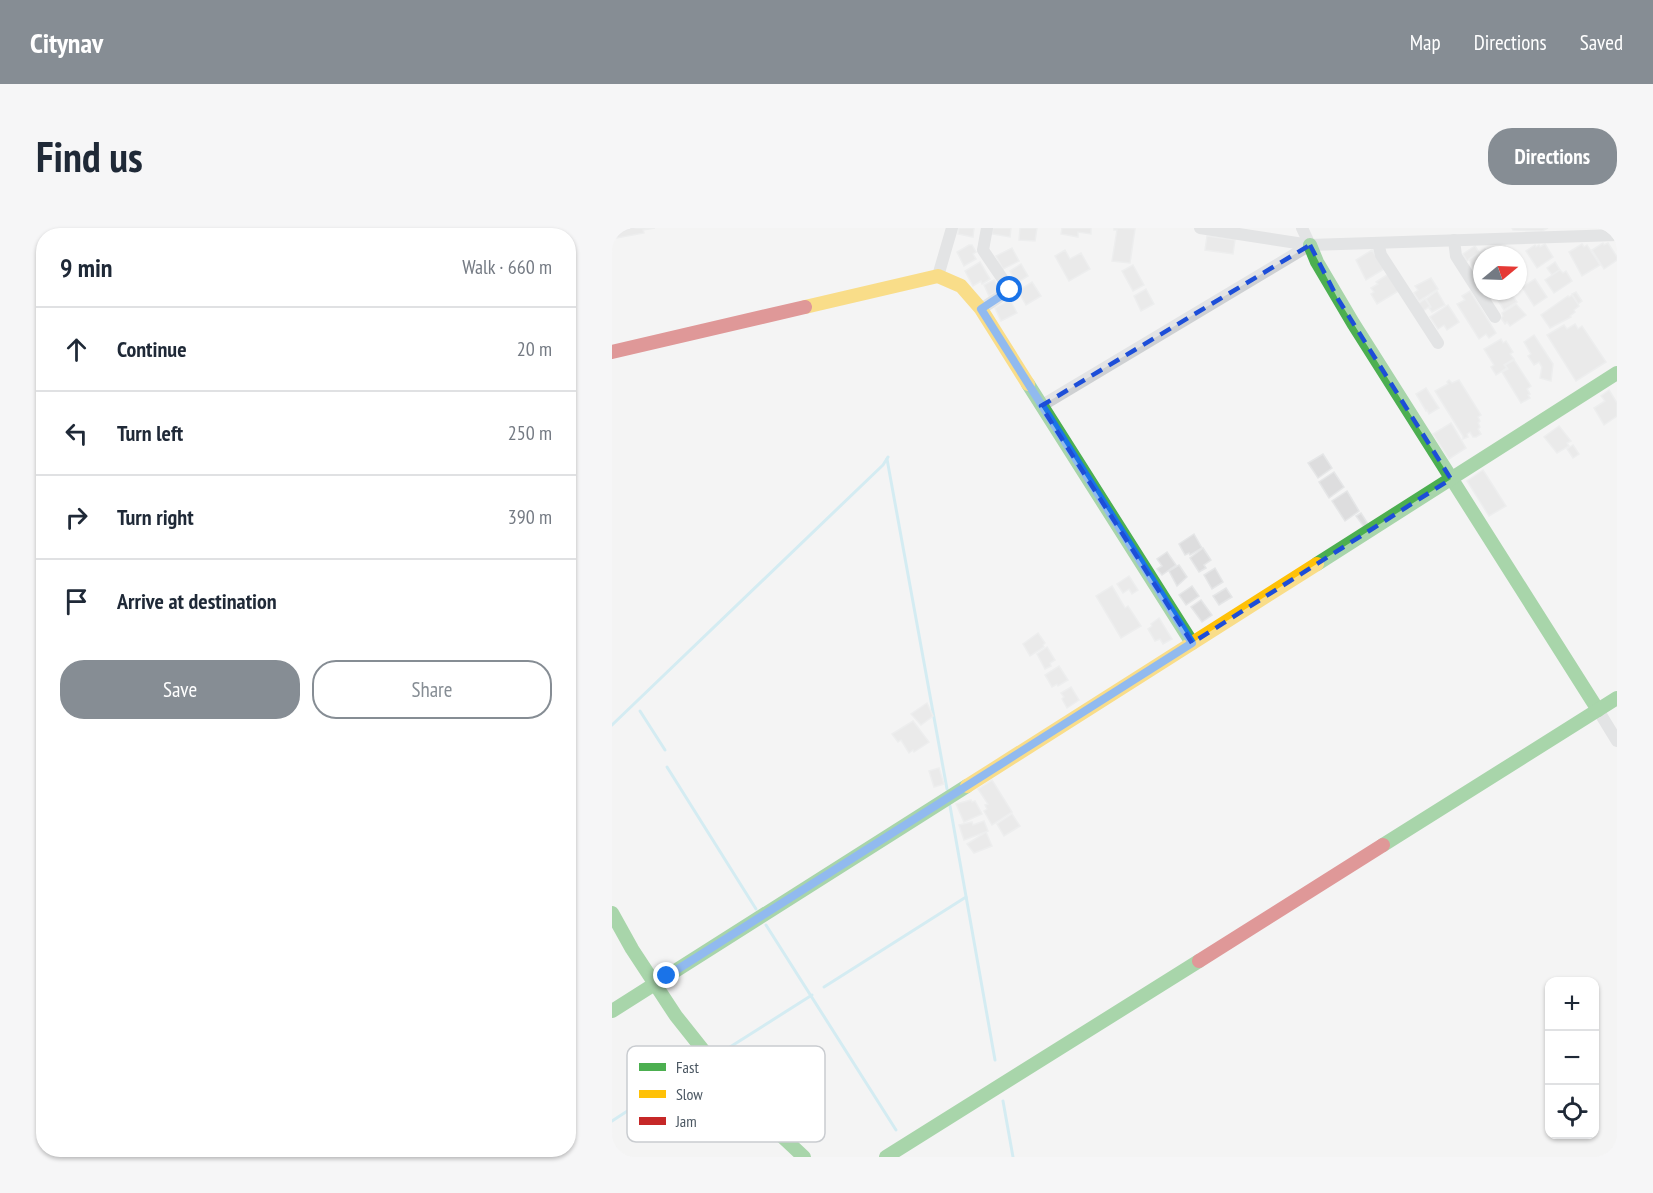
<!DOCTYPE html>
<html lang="en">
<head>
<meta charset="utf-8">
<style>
  body { margin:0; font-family:"PT Sans Narrow",sans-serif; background:#f6f6f7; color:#1f2937 }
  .controls { position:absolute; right:18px; bottom:18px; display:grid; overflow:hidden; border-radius:12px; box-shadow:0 2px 4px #0004 }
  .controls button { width:54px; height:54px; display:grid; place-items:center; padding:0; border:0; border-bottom:2px solid #e0e1e3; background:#fff; color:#1f2937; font:30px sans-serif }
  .compass { position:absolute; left:861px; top:18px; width:54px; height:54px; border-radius:50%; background:#fff; box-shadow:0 2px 4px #0004; rotate:71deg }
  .stop { position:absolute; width:18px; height:18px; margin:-14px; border:4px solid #1a73e8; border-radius:50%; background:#fff }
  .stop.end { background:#1a73e8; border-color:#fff; box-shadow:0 2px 6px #0008 }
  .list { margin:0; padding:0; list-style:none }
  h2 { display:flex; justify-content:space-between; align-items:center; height:78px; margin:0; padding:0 24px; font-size:26px }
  h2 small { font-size:20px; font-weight:400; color:#747a83 }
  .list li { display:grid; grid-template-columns:39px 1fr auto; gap:18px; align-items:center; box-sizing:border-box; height:84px; padding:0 24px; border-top:2px solid #e0e1e3 }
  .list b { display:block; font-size:22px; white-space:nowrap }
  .list em { font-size:20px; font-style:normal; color:#747a83 }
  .actions { display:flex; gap:12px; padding:18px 24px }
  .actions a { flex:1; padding:14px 0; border:2px solid #868d94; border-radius:24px; text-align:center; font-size:21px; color:#868d94 }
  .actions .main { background:#868d94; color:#fff }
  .icon { flex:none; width:33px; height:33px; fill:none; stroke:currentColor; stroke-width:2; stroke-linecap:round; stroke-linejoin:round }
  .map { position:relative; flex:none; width:1005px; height:929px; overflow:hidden; border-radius:24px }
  header { display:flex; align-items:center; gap:36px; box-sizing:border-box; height:84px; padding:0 30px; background:#868d94; color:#fff }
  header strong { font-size:28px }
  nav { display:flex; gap:33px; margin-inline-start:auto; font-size:21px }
  .intro { display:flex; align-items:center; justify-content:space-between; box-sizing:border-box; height:144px; padding:0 36px }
  h1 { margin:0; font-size:42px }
  .button { padding:15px 27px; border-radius:24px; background:#868d94; color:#fff; font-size:21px; font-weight:700 }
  main { display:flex; gap:36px; padding:0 36px }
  aside { flex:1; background:#fff; border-radius:24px; box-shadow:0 2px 4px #0004 }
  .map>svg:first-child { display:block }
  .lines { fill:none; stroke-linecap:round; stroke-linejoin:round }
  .stream { stroke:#aee2f0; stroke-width:3 }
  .building { fill:#ddddde; stroke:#e5e6e7; stroke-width:1.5 }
  .street { stroke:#ced0d2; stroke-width:12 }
  .fast { stroke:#4caf50; stroke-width:14 }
  .slow { stroke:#ffc107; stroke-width:14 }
  .jam { stroke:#c62828; stroke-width:14 }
  .route { stroke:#1a73e8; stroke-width:8 }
  .marked { fill:none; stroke:#1d4ed8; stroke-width:4.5; stroke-dasharray:12 8; stroke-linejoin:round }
  .key { fill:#fff; stroke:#c9ccd0; stroke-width:1.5 }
  .key-label { font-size:16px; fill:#4a5661 }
</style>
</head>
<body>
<header>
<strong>Citynav</strong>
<nav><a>Map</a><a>Directions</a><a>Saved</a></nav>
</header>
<div class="intro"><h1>Find us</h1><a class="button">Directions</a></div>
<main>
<aside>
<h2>9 min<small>Walk · 660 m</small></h2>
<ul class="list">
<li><svg class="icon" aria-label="ahead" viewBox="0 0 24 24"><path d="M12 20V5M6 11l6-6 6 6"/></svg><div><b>Continue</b></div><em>20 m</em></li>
<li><svg class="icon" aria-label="left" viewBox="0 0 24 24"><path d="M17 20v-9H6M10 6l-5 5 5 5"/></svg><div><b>Turn left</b></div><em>250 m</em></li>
<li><svg class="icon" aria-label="right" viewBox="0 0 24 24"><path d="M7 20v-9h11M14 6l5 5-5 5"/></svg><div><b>Turn right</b></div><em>390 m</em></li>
<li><svg class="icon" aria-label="arrive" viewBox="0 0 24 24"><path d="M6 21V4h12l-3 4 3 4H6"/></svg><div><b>Arrive at destination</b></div></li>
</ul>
<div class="actions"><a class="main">Save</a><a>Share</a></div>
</aside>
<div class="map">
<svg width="1005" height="929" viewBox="0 0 1005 929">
  <rect width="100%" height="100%" fill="#f4f4f4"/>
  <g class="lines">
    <!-- stream -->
    <g class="stream">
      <polyline points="275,231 335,561"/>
      <polyline points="28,483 53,522"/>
      <polyline points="0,497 271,237 276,229"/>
      <polyline points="55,539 144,681"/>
      <polyline points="338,578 383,832"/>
      <polyline points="154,697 284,902"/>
      <polyline points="212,759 354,669"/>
      <polyline points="118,819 200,767"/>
      <polyline points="391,873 401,929"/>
      <polyline points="0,893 57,856"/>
    </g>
  </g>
  <!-- building -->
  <g class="building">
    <polygon points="3,0 43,0 31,2 32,5 5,10"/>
    <polygon points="347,0 362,0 361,9 346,6"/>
    <polygon points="381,0 399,0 398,9 380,6"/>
    <polygon points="408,0 425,0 423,13 407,12"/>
    <polygon points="450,0 479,0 479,6 466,4 466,9 449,6"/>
    <polygon points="502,0 523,1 518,35 500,33 505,2 502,2"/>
    <polygon points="900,0 936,0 930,3 901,2"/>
    <polygon points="595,8 623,12 621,26 593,22"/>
    <polygon points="991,15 992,17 996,15 1005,29 1005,32 992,41 980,22"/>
    <polygon points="933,16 941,29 925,40 914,23 923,17 924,19 927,17 928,19"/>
    <polygon points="970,16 972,19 975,17 988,37 970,48 957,24"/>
    <polygon points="357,17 360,17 364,24 361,26 364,31 352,38 345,24"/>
    <polygon points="863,18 867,24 855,33 851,26"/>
    <polygon points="893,18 899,27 879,27 878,25"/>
    <polygon points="400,20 407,33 391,41 384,28"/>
    <polygon points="873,21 877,27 870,27 870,46 866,49 857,31"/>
    <polygon points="453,22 458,31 469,25 478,41 457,53 443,28"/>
    <polygon points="760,22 772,41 754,52 744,32"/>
    <polygon points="368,34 378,51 370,56 369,53 361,58 353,43"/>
    <polygon points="943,34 948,42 940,47 935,40"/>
    <polygon points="409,36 416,48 405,55 398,43"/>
    <polygon points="521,37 532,57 521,63 510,43"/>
    <polygon points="948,42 951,45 954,43 960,53 942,65 933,52"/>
    <polygon points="778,45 788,62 765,76 759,66 762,64 759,60 766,56 764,54"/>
    <polygon points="819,50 826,61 807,73 802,65 806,62 803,58"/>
    <polygon points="923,51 935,69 922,78 910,59"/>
    <polygon points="382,52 388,62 377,68 372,57"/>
    <polygon points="420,54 429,68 414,77 406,63"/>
    <polygon points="534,61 542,76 529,83 522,68"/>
    <polygon points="825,63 833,77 820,84 817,80 819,79 814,71"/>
    <polygon points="858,63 884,105 877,110 874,106 867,111 845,76 853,72 850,68"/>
    <polygon points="878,63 886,63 888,65 876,73 872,67"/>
    <polygon points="891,63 898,63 905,74 892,82 883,68"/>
    <polygon points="964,64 970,73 966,76 960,66"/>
    <polygon points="960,67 967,78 962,82 963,84 958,88 959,89 938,100 929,87 956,68 957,69"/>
    <polygon points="813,71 818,78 811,83 806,76"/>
    <polygon points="398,72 405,85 389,93 383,80"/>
    <polygon points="904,76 914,87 898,98 895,94 893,96 889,90 891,88 890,85"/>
    <polygon points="836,77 847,94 835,102 832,97 826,101 818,89"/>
    <polygon points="963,96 966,101 970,98 994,134 964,153 935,107 952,97 955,101"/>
    <polygon points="922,107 941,136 939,153 928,150 930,139 927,134 922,137 916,128 919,126 912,114"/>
    <polygon points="889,111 891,115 894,113 901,124 898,126 902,131 892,137 895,140 884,147 879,139 882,137 872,121"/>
    <polygon points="902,132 919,158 915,161 918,166 916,167 918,170 909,175 890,144 896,141 893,137"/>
    <polygon points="837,152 840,155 847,152 869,187 866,189 868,193 866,195 868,199 866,201 869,206 864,209 861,209 858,204 855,206 856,209 851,211 851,208 823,163 836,156 835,154"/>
    <polygon points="814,160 827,180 817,186 815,182 814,183 804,166"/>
    <polygon points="997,162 1005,175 1005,188 992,197 982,180 993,173 989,168"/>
    <polygon points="839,195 854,220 837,231 821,206"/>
    <polygon points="947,198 959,213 955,215 957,218 945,225 932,209"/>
    <polygon points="961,217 967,226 961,230 955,221"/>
    <polygon points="711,226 720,240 706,250 696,235"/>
    <polygon points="871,242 894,278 877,288 855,253"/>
    <polygon points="722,244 732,259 717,270 707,254"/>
    <polygon points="735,263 747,283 733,293 720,273"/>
    <polygon points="749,285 756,296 752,299 744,288"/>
    <polygon points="582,306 590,320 578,327 577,325 573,327 567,316"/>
    <polygon points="591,320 599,332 592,337 594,340 587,344 578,330"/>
    <polygon points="555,324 564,337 550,347 545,341 550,338 545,331"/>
    <polygon points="567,337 575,349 565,358 557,343"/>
    <polygon points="603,340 611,354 600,361 592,347"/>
    <polygon points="517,348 526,362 520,366 517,361 511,365 505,356"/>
    <polygon points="500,358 513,380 516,378 529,398 509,410 484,368"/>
    <polygon points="580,358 587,368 574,377 567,367"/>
    <polygon points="614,360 620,369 607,377 601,368"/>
    <polygon points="589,372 600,387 590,394 579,379"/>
    <polygon points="547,390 560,411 551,416 548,411 543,413 536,401 540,398 539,396"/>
    <polygon points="426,405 433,415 431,417 432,419 418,428 411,416"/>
    <polygon points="435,419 443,432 438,435 439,438 433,441 425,426"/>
    <polygon points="447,438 456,452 446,458 445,456 440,459 433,447"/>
    <polygon points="459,459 467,472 455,480 450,471 452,469 449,465"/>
    <polygon points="315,475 321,488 309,497 299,486"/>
    <polygon points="301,493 317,514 302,524 301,522 297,525 289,512 286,514 280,506"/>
    <polygon points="327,540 332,556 322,559 317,543"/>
    <polygon points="380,552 400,584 380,597 372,583 375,581 373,577 376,576 366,561"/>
    <polygon points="359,572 360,574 363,573 370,586 352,594 344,576"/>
    <polygon points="400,586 408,598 392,608 385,596"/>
    <polygon points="372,593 376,603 352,612 347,597 360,594 361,597"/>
    <polygon points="374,604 380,618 362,625 355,616"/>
  </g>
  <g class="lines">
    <!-- street -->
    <g class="street">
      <polyline points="588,0 698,17 1005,7"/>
      <polyline points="690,0 698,17"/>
      <polyline points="842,12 844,28 883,89"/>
      <polyline points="766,15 769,27 826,115"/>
      <polyline points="326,48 340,0"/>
      <polyline points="369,81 398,62 371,22 375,0"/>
      <polyline points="429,178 698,17"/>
      <polyline points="986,482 1005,513"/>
    </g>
    <!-- fast -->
    <g class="fast">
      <polyline points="698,17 705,34 741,95 986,482"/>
      <polyline points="416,156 580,415"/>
      <polyline points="705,336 1005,145"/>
      <polyline points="771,617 1005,470"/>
      <polyline points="0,685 20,721 64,788 130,871 192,929"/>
      <polyline points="0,783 355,558"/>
      <polyline points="274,929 587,733"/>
    </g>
    <!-- slow -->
    <g class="slow">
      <polyline points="193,79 326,48 349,58 369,81 416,156"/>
      <polyline points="355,558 705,336"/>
    </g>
    <!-- jam -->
    <g class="jam">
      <polyline points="0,124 193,79"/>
      <polyline points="587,733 771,617"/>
    </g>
  </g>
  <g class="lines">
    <!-- route -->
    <polyline class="route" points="55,748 580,415 369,81 398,62"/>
  </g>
  <!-- marked area -->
  <path d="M0 0H1005V929H0ZM698,17l28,54 113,180 -259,164 -151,-237z" fill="#f4f4f4" fill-opacity=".55" fill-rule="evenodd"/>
  <path class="marked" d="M698,17l28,54 113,180 -259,164 -151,-237z"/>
  <!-- legend -->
  <rect x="15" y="818" width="198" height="96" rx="9" class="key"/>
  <rect x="27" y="835" width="27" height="8" fill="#4caf50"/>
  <rect x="27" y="862" width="27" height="8" fill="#ffc107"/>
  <rect x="27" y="889" width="27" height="8" fill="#c62828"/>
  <g class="key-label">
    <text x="64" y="845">Fast</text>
    <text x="64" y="872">Slow</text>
    <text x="64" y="899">Jam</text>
  </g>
</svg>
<div class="controls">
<button>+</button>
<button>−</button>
<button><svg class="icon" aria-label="locate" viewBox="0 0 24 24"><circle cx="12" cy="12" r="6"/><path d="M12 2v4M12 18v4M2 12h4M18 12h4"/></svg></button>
</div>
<svg class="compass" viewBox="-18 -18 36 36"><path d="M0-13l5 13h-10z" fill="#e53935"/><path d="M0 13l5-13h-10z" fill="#747a83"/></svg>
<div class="stop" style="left:398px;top:62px"></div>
<div class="stop end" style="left:55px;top:748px"></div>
</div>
</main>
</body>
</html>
